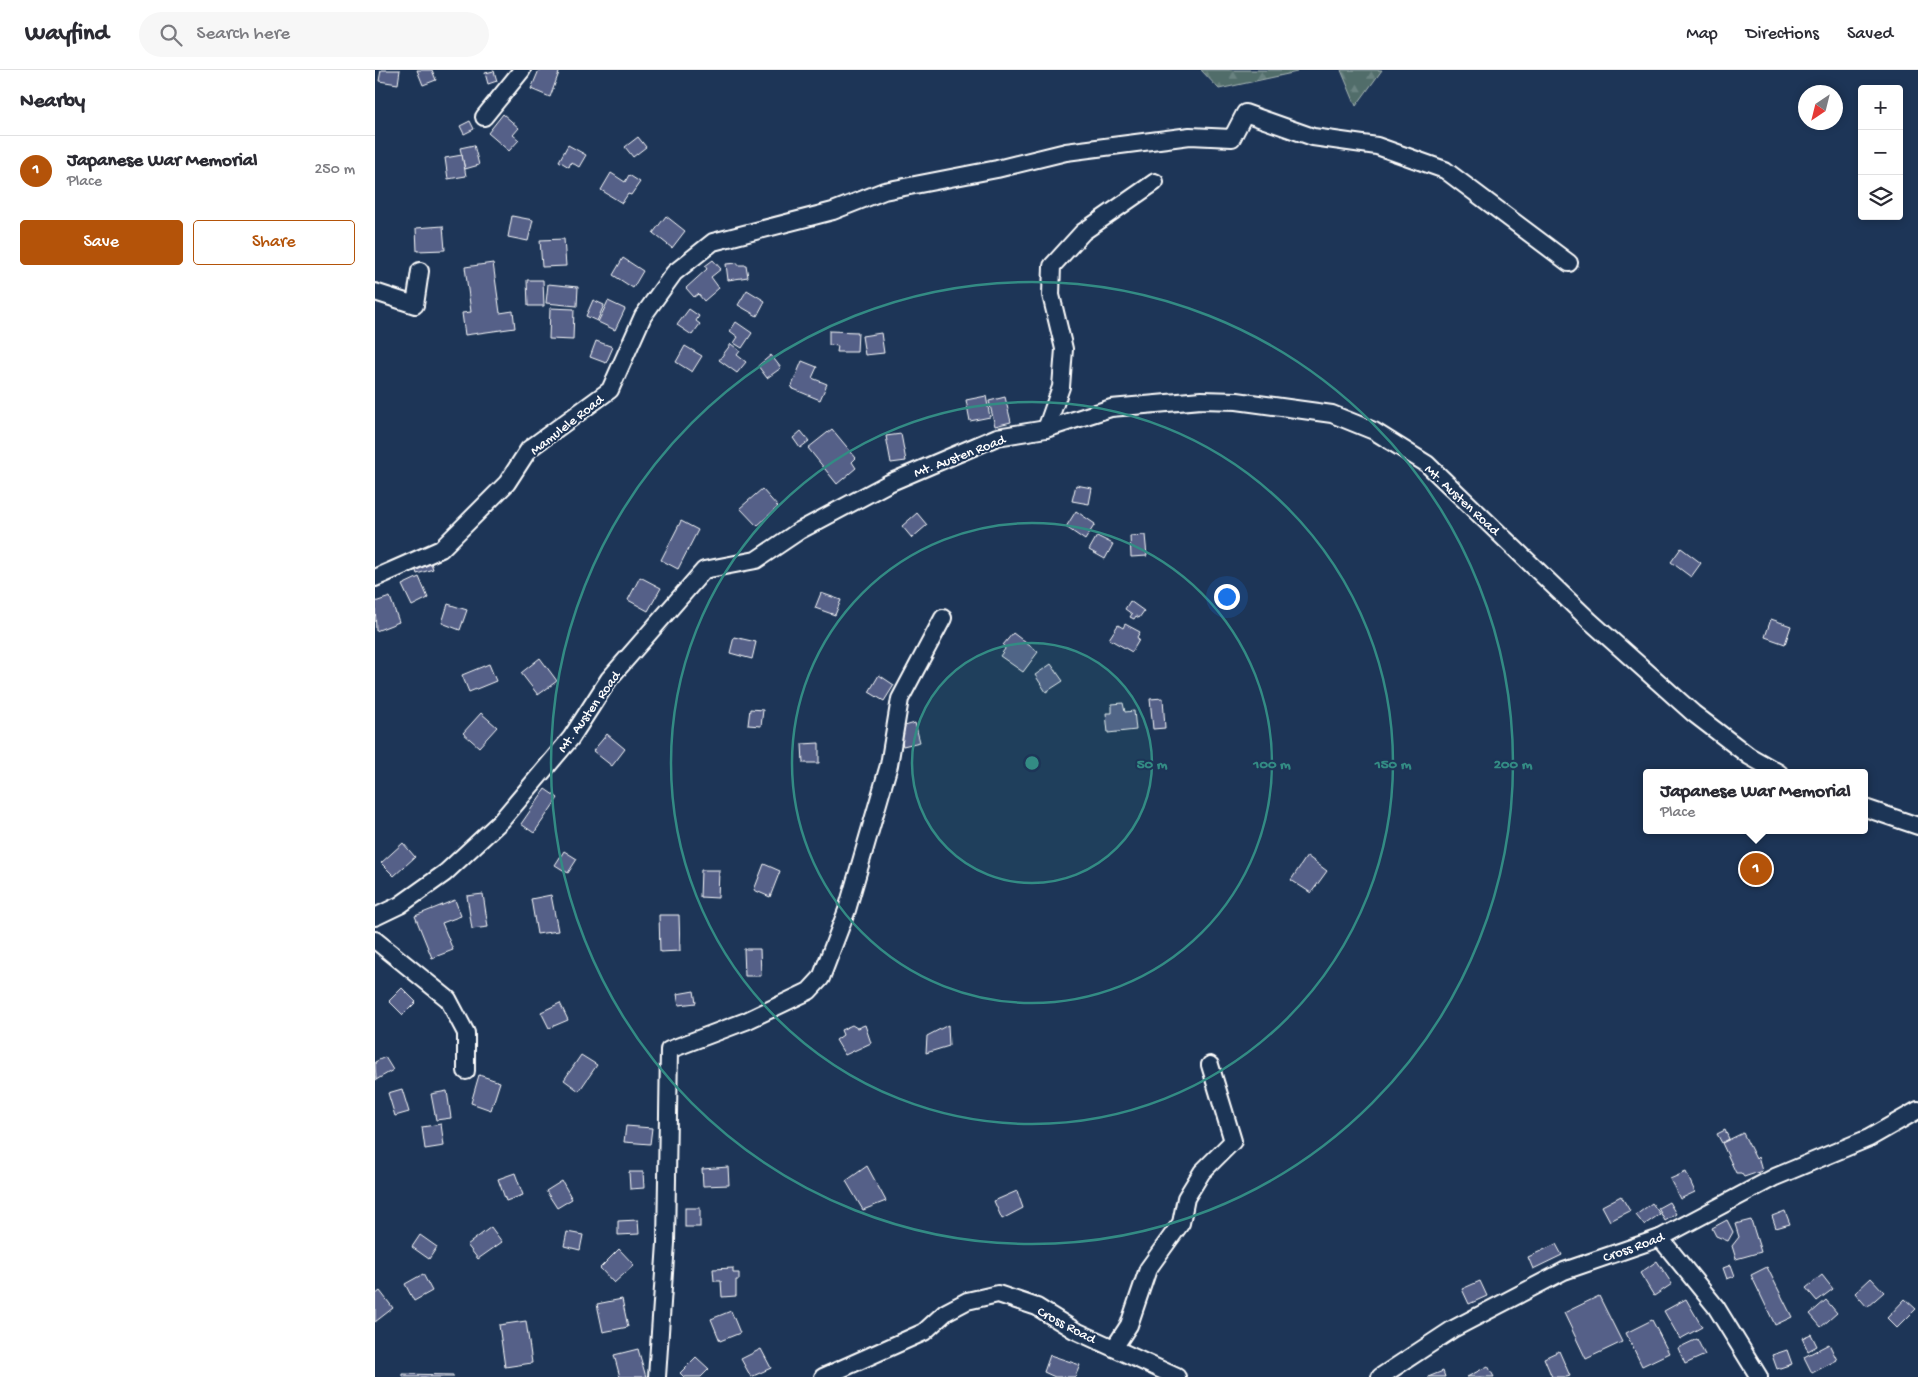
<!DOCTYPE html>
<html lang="en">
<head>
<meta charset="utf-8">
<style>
  body { margin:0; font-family:"Gochi Hand",sans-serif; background:#f7f7f7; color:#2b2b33 }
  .controls { position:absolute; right:15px; top:15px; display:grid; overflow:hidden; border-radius:5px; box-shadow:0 2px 8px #0003 }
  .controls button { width:45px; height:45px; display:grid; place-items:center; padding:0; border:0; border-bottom:1px solid #e1e1e2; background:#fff; color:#2b2b33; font:25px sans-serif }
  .compass { position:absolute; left:1423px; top:15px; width:45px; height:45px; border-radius:50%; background:#fff; box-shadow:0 2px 8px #0003; rotate:215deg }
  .you { position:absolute; left:851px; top:526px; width:18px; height:18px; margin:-12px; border:4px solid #fff; border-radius:50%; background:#1a73e8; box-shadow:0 0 0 8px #1a73e833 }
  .badge { display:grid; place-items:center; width:32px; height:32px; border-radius:50%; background:#b45309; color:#fff; font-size:16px; font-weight:700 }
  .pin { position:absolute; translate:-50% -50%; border:2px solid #fff; box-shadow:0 1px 5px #0006 }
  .popup { position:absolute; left:1268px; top:699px; width:225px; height:65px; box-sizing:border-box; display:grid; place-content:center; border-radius:5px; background:#fff; filter:drop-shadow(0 1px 4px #0005); font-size:16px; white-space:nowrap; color:#7c7c81 }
  .popup b { font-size:19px; color:#2b2b33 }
  .popup::after { content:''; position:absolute; left:50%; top:100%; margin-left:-10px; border:10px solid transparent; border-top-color:#fff }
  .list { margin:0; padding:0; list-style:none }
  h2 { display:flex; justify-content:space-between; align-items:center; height:65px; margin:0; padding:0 20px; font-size:21px }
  h2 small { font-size:16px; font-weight:400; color:#7c7c81 }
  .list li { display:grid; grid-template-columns:32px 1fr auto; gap:15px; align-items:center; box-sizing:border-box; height:70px; padding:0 20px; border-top:1px solid #e1e1e2 }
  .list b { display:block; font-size:19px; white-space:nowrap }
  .list p { margin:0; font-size:16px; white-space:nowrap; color:#7c7c81 }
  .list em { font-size:16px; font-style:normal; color:#7c7c81 }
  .actions { display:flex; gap:10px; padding:15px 20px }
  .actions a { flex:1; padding:11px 0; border:1px solid #b45309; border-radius:5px; text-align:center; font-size:18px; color:#b45309 }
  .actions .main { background:#b45309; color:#fff }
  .icon { flex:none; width:28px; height:28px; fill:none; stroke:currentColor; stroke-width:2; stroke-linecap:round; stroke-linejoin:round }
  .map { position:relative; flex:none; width:1543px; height:1307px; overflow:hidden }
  header { display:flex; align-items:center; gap:30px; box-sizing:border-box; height:70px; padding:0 25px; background:#fff; border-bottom:1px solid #e1e1e2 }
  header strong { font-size:24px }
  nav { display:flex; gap:28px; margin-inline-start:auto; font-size:18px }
  .search { width:350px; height:45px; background:#f7f7f7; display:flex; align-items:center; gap:12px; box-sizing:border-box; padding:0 18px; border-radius:28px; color:#7c7c81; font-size:19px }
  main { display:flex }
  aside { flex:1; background:#fff }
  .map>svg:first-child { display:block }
  .forest { fill:url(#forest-firs); stroke:#a8b6b5 }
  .building { fill:#556088; stroke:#fff }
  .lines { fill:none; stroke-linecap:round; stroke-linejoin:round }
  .street-casing { stroke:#fff; stroke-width:20 }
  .street { stroke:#1d3557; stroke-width:16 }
  .ring { fill:none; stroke:#338b84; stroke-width:2.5 }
  .labels { text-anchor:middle; stroke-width:4; stroke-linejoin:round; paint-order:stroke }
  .street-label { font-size:14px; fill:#fff; stroke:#1d3557 }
  .centre { fill:#338b84; stroke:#1d3557; stroke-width:2.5 }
  .ring-label { font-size:15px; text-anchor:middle; font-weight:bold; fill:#338b84; stroke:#1d3557; stroke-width:4; stroke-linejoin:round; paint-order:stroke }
</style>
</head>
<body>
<header>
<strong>Wayfind</strong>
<div class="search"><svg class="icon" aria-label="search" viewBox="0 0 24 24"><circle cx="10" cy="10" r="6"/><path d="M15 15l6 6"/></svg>Search here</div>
<nav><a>Map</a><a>Directions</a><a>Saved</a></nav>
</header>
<main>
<aside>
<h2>Nearby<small></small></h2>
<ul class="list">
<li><span class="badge">1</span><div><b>Japanese War Memorial</b><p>Place</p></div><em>250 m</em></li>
</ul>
<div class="actions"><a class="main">Save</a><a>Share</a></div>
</aside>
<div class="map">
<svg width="1543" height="1307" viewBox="0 0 1543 1307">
  <defs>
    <pattern id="forest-firs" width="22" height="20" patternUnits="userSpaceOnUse" patternTransform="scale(1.25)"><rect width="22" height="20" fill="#516d6b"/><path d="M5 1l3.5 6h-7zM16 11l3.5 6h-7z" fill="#6b8381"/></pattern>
  </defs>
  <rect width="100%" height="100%" fill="#1d3557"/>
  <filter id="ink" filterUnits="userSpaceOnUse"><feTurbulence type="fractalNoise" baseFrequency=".02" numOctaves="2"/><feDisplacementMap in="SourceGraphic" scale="10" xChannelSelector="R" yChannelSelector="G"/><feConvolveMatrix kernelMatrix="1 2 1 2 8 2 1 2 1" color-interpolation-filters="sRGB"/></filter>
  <g filter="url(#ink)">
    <!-- forest -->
    <g class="forest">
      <polygon points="826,0 921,0 922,2 844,19"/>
      <polygon points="966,0 1007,0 981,36"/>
    </g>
    <!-- building -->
    <g class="building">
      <polygon points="6,0 25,0 23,14 4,11"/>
      <polygon points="42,0 57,0 61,10 48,15"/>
      <polygon points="164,0 185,0 175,27 156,19"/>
      <polygon points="119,1 122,11 113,14 110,3"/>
      <polygon points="128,44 144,58 138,65 144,70 134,81 113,63"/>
      <polygon points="95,51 99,59 89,64 85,56"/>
      <polygon points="263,67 271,77 258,87 250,77"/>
      <polygon points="99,75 104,95 90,99 85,78"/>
      <polygon points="193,75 211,85 204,97 196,92 194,97 184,91"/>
      <polygon points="87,85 91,106 73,109 70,88"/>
      <polygon points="236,103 250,112 254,105 265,112 256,125 253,124 247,133 226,120"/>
      <polygon points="137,146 158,150 153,171 133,167"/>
      <polygon points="291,146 310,161 297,178 278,163"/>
      <polygon points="68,156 70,180 42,181 41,158"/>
      <polygon points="189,169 191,196 167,197 165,170"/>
      <polygon points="248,188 268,201 258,218 238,205"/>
      <polygon points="338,190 346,199 336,207 344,218 329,231 323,224 319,227 311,218 332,199 330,196"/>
      <polygon points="118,193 125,243 138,241 140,258 90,265 87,243 96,242 90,197"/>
      <polygon points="363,193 363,195 371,195 373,207 353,210 351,194"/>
      <polygon points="152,210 168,210 169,236 153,236"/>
      <polygon points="173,214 203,217 202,236 171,233"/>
      <polygon points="372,220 390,231 382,246 363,235"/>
      <polygon points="218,230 229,235 222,251 211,246"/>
      <polygon points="233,231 250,239 240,260 223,252"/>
      <polygon points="175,238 199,239 198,270 174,269"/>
      <polygon points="314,239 324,246 321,251 325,254 317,265 302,255"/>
      <polygon points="361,252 377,263 367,278 359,273 363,267 355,261"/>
      <polygon points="454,261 483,262 482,282 462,282 463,276 454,275"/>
      <polygon points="506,263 509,283 490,285 487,266"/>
      <polygon points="221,271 238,277 231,293 215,287"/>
      <polygon points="356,274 365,281 362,285 371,292 362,303 344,290"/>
      <polygon points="310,276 327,286 317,302 301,292"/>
      <polygon points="396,285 406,298 392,308 383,296"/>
      <polygon points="427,291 442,297 437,308 452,314 445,330 416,318"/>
      <polygon points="611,326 615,347 595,351 591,330"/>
      <polygon points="630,327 636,352 620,356 614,331"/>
      <polygon points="457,359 481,388 477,392 481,398 462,414 433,378"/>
      <polygon points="426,361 434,371 425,378 418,368"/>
      <polygon points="526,364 531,391 516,393 511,366"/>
      <polygon points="701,415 717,418 714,434 697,431"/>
      <polygon points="387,419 403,437 382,456 365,438"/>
      <polygon points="701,441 720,454 710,470 691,457"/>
      <polygon points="542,443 552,455 537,468 527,456"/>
      <polygon points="306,451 323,460 303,499 286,490"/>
      <polygon points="770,465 772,486 756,487 755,466"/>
      <polygon points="722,466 738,474 730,489 714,480"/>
      <polygon points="1306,478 1326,493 1316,507 1296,492"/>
      <polygon points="55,490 58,499 42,504 39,495"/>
      <polygon points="44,507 53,528 37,536 27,515"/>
      <polygon points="265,507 286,518 273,541 253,530"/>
      <polygon points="446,523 466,530 460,545 440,538"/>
      <polygon points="15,527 24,552 1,561 0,532"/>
      <polygon points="755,531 769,541 764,548 761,546 759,549 755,547 757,544 750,539"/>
      <polygon points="73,534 92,540 85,560 67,553"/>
      <polygon points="1396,549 1416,556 1410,574 1390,567"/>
      <polygon points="750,554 765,562 762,567 764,570 757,582 734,569 743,555 748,558"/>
      <polygon points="638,563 663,582 648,602 625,586 630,579 628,575"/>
      <polygon points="359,567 381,572 377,589 355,583"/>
      <polygon points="165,588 182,611 163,625 146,603"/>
      <polygon points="114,594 121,611 94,622 87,605"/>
      <polygon points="676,594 688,611 671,622 660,605"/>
      <polygon points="504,605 519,615 509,631 494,622"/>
      <polygon points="788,628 790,658 778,659 775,629"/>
      <polygon points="748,633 750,642 759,641 761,660 733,663 731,643 737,643 737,634"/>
      <polygon points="375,639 388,640 386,656 373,655"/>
      <polygon points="106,643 122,657 104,677 88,663"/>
      <polygon points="540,653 545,672 528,676 523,658"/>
      <polygon points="232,664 250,679 237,696 218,681"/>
      <polygon points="444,673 444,693 428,693 427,674"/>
      <polygon points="170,719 183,728 159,763 146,754"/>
      <polygon points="28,773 40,787 19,806 6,793"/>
      <polygon points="189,781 202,789 193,803 180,795"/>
      <polygon points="932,786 952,801 936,823 916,810"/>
      <polygon points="389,794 405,801 395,827 379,820"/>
      <polygon points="326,800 344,800 343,828 325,827"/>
      <polygon points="108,824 113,857 97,859 92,826"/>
      <polygon points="176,825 183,861 162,864 156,829"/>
      <polygon points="80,830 86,846 67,853 78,880 57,888 40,846"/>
      <polygon points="284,845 304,845 305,881 285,882"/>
      <polygon points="369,879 385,879 386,906 370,906"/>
      <polygon points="27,918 41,932 28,945 14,931"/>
      <polygon points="319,921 321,933 304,935 302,924"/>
      <polygon points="185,933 193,950 174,958 166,942"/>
      <polygon points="477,955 482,958 490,955 496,973 470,985 461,970 468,965 466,960"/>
      <polygon points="573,955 574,976 551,983 552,966"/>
      <polygon points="206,985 222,995 204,1021 189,1010"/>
      <polygon points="10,987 18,1000 1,1010 0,992"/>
      <polygon points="104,1005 125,1012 116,1040 96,1033"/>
      <polygon points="27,1019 34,1042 20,1046 13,1023"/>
      <polygon points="72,1021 76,1048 61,1050 56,1024"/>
      <polygon points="66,1054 69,1076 50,1079 47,1057"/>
      <polygon points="251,1056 277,1058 275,1074 249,1072"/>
      <polygon points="1350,1060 1354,1069 1347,1073 1342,1064"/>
      <polygon points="1368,1063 1381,1089 1383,1087 1387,1101 1369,1107 1366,1103 1361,1103 1347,1073"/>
      <polygon points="492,1096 511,1131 488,1140 471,1111"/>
      <polygon points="353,1097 354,1115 328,1116 327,1099"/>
      <polygon points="254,1102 268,1102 269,1118 255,1119"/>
      <polygon points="1311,1102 1320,1122 1305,1129 1295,1109"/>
      <polygon points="140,1103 148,1125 131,1131 123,1109"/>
      <polygon points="187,1111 197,1129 182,1138 171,1121"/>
      <polygon points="642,1121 648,1138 627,1149 619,1131"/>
      <polygon points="1246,1126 1255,1141 1235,1151 1227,1136"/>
      <polygon points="1294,1132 1301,1144 1290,1151 1283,1138"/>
      <polygon points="1277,1133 1285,1144 1269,1155 1261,1145"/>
      <rect x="310" y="1138" width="15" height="19"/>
      <polygon points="1410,1141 1415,1154 1401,1158 1397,1146"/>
      <polygon points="263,1150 264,1164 243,1165 243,1151"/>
      <polygon points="1352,1150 1358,1162 1353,1171 1341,1166 1337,1158"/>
      <polygon points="1376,1150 1386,1182 1361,1189 1357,1176 1364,1167 1360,1154"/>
      <polygon points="116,1157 127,1172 103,1189 92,1175"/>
      <polygon points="192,1162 208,1165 205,1180 189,1176"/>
      <polygon points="45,1165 62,1177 54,1189 37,1177"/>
      <polygon points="1181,1174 1187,1185 1158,1199 1153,1187"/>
      <polygon points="244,1179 259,1195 239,1213 225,1198"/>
      <polygon points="1282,1191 1297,1214 1279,1226 1265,1203"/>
      <polygon points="1356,1195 1360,1206 1352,1209 1348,1198"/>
      <polygon points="1392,1197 1417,1247 1400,1255 1376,1205"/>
      <polygon points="358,1198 358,1203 364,1203 364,1210 361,1210 361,1226 347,1227 346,1211 339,1211 338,1199"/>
      <polygon points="48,1204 57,1221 39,1231 30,1214"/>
      <polygon points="1447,1205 1458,1219 1442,1231 1431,1218"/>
      <polygon points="1496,1208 1509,1222 1492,1237 1480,1223"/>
      <polygon points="1105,1211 1112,1226 1094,1234 1087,1219"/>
      <polygon points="5,1221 18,1238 0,1252 0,1225"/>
      <polygon points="1224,1226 1247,1272 1211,1289 1189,1243"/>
      <polygon points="247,1229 253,1257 228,1262 222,1234"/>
      <polygon points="1311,1229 1327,1257 1305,1269 1289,1241"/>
      <polygon points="1530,1229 1541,1239 1522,1258 1512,1248"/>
      <polygon points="1451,1230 1462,1243 1446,1257 1435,1244"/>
      <polygon points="356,1241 365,1263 345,1271 336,1249"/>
      <polygon points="1277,1250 1294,1283 1267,1296 1251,1263"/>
      <polygon points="151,1251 157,1293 130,1297 124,1255"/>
      <polygon points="1436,1264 1442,1276 1433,1281 1427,1268"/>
      <polygon points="1322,1269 1330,1285 1310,1294 1303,1278"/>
      <polygon points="1454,1274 1462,1290 1437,1303 1429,1287"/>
      <polygon points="263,1279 271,1307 245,1307 239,1285"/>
      <polygon points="386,1279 396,1298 376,1307 366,1289"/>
      <polygon points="1412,1280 1417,1294 1402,1299 1397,1285"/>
      <polygon points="1184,1281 1195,1306 1192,1307 1177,1307 1169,1288"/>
      <polygon points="675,1285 705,1295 700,1307 680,1307 669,1302"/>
      <polygon points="321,1287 334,1299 326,1307 309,1307 305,1303"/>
      <polygon points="1113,1296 1119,1307 1092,1307"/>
      <polygon points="1068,1301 1070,1307 1053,1307"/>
      <polygon points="28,1304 78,1305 78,1307 28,1307"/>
    </g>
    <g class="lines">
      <!-- street casing -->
      <g class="street-casing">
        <g id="street">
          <polyline points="109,47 147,0"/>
          <polyline points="0,222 40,235 45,201"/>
          <polyline points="671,359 686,317 689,279 676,225 677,196 708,162 780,112"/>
          <polyline points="0,508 66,479 132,413 154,379 235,320 268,246 299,203 338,172 458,141 509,121 622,99 691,82 815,66 857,68 870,43 938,67 1002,76 1070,100 1194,193"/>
          <polyline points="1490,738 1543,756"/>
          <polyline points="0,847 25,835 70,803 126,751 196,668 234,609 329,500 381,490 424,461 514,413 622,367 671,359 736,338 826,330 862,331 957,344 999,361 1052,394 1215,551 1318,643 1374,686 1404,703"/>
          <polyline points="0,870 73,929 91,963 91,1001"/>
          <polyline points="1285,1168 1341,1237 1384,1307"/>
          <polyline points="739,1278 754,1255 773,1199 806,1153 811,1128 827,1102 858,1071 835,995"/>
          <polyline points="282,1307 291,1173 294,980 371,951 434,921 446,908 472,840 514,695 525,629 568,548"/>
          <polyline points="448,1307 549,1262 571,1242 592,1231 623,1224 662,1237 699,1260 802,1307"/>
          <polyline points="1005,1307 1078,1259 1189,1201 1285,1168 1400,1107 1494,1068 1543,1040"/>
        </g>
      </g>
      <!-- street -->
      <use href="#street" class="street"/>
    </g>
  </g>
  <!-- distance rings -->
  <circle cx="657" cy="693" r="120" fill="#338b84" fill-opacity=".12"/>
  <g class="ring">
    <circle cx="657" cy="693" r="120"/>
    <circle cx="657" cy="693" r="240"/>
    <circle cx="657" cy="693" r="361"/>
    <circle cx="657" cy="693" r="481"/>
  </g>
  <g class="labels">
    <!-- street labels -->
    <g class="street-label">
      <text transform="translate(191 354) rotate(-38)" y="5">Mamulele Road</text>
      <text transform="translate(584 385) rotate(-21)" y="5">Mt. Austen Road</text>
      <text transform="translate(1088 429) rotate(43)" y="5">Mt. Austen Road</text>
      <text transform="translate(213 641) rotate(-54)" y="5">Mt. Austen Road</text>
      <text transform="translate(1258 1176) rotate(-20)" y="5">Cross Road</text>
      <text transform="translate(692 1254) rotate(28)" y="5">Cross Road</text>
    </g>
  </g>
  <circle cx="657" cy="693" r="8" class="centre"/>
  <g class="ring-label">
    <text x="777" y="698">50 m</text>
    <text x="897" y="698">100 m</text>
    <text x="1018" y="698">150 m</text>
    <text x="1138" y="698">200 m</text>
  </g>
</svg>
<div class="controls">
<button>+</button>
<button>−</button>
<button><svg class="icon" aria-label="layers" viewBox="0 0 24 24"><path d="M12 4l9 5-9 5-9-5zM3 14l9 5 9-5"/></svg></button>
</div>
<svg class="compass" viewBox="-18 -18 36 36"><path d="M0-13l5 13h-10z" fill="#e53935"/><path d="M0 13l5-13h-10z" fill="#7c7c81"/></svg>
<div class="you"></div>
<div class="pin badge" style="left:1381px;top:799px">1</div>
<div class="popup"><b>Japanese War Memorial</b>Place</div>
</div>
</main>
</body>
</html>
